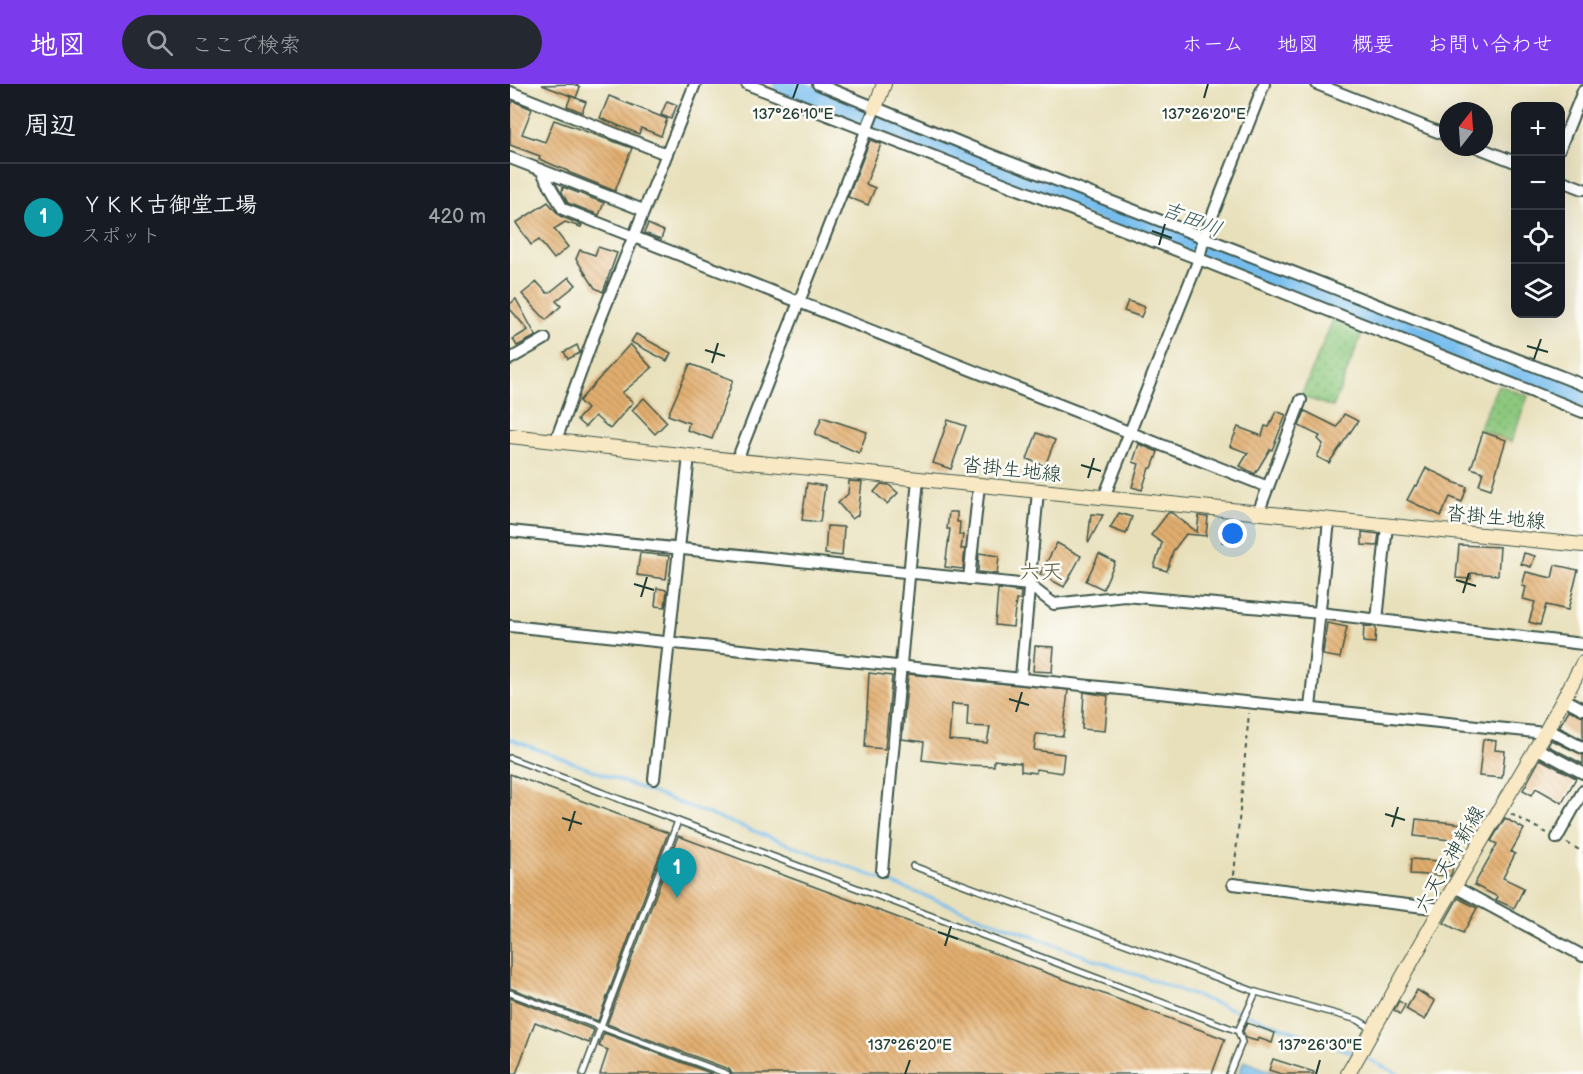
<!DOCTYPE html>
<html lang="ja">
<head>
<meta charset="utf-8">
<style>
  body { margin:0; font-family:"Balsamiq Sans","Klee One",sans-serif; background:#242831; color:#f1f3f6 }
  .controls { position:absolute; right:18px; top:18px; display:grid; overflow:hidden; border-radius:12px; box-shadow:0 6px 24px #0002 }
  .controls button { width:54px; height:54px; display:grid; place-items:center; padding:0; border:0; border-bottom:2px solid #363941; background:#171b24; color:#f1f3f6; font:30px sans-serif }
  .compass { position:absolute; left:929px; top:18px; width:54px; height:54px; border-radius:50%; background:#171b24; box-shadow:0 6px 24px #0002; rotate:17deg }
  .you { position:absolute; left:723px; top:450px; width:21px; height:21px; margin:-15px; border:4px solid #fff; border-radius:50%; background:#1a73e8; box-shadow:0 0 0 9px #1a73e833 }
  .badge { display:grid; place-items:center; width:39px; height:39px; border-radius:50%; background:#7c3aed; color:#fff; font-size:20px; font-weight:700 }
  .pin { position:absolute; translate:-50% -50px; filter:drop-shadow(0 2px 3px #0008) }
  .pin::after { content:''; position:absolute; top:32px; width:21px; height:18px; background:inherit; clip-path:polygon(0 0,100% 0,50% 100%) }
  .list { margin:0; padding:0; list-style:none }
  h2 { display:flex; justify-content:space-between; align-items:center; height:78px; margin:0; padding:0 24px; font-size:26px }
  h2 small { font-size:20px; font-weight:400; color:#9ea1a6 }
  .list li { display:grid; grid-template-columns:39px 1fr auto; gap:18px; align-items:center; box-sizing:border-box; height:108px; padding:0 24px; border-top:2px solid #363941 }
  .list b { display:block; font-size:22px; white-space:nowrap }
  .list p { margin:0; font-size:20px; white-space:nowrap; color:#9ea1a6 }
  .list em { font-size:20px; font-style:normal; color:#9ea1a6 }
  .icon { flex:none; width:33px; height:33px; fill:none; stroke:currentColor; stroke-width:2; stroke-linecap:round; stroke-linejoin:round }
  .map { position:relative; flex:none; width:1073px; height:990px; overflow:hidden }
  header { display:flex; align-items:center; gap:36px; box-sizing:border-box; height:84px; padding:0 30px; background:#7c3aed; color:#fff }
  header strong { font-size:28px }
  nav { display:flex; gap:33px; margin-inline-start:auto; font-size:21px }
  .search { width:420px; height:54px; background:#242831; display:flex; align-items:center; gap:15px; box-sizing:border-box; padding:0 21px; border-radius:33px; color:#9ea1a6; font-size:22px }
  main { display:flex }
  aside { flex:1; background:#171b24 }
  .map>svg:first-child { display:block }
  .garden { fill:url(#garden-dots); stroke:#568259; stroke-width:1.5 }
  .water { fill:#76bdee; stroke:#4a7d91; stroke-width:1.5 }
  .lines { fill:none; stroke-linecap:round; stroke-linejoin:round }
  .stream { stroke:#76bdee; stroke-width:3 }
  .river { stroke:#76bdee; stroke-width:20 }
  .building { fill:url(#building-back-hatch); fill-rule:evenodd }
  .lane-casing { stroke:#3d5548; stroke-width:8 }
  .street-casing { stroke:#3d5548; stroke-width:14 }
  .secondary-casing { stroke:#3d5548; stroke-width:16 }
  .path { stroke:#3d5548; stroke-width:2; stroke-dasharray:4.5 4.5; stroke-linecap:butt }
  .lane { stroke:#fff; stroke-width:5 }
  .street { stroke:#fff; stroke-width:10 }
  .secondary { stroke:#f8e8c3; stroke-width:14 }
  .ticks { fill:none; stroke:#1f3d34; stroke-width:2 }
  .labels { text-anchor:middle; stroke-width:5; stroke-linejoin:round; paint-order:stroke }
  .street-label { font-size:20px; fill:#1f3d34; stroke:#fdfcf7 }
  .water-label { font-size:21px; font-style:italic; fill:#355d62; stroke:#fdfcf7 }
  .quarter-label { font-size:22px; fill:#646549; stroke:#fdfcf7 }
  .ticks-label { font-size:15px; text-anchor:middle; fill:#1f3d34; stroke:#fdfcf7; stroke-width:5; stroke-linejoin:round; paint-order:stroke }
</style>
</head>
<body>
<header>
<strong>地図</strong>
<div class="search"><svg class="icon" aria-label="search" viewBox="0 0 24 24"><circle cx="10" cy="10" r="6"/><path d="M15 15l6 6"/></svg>ここで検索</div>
<nav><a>ホーム</a><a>地図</a><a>概要</a><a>お問い合わせ</a></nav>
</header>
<main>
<aside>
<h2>周辺<small></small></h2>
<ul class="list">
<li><span class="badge" style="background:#0f9aa8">1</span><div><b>ＹＫＫ古御堂工場</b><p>スポット</p></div><em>420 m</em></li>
</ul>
</aside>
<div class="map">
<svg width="1073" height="990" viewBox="0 0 1073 990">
  <defs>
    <pattern id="garden-dots" width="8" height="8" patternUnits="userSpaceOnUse" patternTransform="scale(1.5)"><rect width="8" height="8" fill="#8dc87e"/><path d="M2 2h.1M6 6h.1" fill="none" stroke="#73a468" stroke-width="1.8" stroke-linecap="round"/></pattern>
    <pattern id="building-back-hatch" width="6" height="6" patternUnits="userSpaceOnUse" patternTransform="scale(1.5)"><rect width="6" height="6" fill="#e3af6f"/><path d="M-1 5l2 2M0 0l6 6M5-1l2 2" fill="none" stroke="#b7905c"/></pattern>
  </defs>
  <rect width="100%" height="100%" fill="#fdfcf7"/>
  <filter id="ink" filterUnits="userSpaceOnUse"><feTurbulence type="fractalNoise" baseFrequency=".0167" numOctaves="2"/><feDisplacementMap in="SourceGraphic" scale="12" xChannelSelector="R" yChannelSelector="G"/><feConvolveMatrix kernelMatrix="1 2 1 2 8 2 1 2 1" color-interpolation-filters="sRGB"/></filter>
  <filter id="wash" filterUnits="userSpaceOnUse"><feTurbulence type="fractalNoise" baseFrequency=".008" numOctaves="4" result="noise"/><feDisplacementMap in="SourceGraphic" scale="24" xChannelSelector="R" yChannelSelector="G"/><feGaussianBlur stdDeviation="1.35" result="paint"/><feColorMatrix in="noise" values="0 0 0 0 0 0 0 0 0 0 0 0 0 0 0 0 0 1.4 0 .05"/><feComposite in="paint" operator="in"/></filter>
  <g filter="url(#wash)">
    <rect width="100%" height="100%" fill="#e8e0bb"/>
    <!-- garden -->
    <g class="garden">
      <polygon points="823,236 853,247 823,323 791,312"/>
      <polygon points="988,301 1018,312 1001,358 969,345"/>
    </g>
    <!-- water -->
    <polygon class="water" points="734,977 767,990 729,990"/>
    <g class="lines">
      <!-- stream -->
      <g class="stream">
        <polyline points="0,655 556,865 846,970"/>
        <polyline points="852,972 888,990"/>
      </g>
      <!-- river -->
      <polyline class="river" points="273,0 587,125 1073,314"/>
    </g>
    <g id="blocks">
      <!-- building -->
      <g class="building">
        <polygon points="64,0 70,3 66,14 32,1"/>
        <polygon points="61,12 76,18 72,28 57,22"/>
        <polygon points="99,12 157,35 151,52 131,44 129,50 90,34"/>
        <polygon points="3,17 22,25 12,50 35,58 44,36 122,64 105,107 58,88 58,87 29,75 30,72 0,61 0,24"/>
        <polygon points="157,17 167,21 161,35 151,31"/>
        <polygon points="360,56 371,60 356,100 365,104 358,121 338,113"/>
        <polygon points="53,103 94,119 89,131 58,119 52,108"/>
        <polygon points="38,118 50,132 72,141 71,143 55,138 44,145 58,163 44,175 29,156 21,161 6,139"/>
        <polygon points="138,140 154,147 151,155 134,149"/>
        <polygon points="88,163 107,169 93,208 85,204 66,175 70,166 85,171"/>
        <polygon points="59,193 66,201 46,217 51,222 36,236 12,210 27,198 37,209 39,209"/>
        <polygon points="6,215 26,252 7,262 3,255 18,246 0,225 0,220"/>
        <polygon points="618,217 635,223 631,233 614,227"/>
        <polygon points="126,250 161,269 157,277 121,258"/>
        <polygon points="120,260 142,284 112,309 123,318 100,345 85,332 75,343 67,336 77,325 69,317"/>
        <polygon points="67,261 70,269 58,275 54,268"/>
        <polygon points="180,280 223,296 202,355 177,346 179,339 158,331"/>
        <polygon points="134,314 157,338 145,350 122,326"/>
        <polygon points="766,327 776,331 762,366 760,365 745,390 730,382 738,369 720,362 728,343 752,352 755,342 759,343"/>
        <polygon points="795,327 827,343 834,330 848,337 819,379 807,373 813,360 808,355 810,352 789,342"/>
        <polygon points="312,333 357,348 349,369 305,350"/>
        <polygon points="438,336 456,342 441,385 423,379"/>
        <polygon points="973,348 996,356 981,405 969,401 973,388 961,384"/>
        <polygon points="527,349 545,356 535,382 517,375"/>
        <polygon points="629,360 648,368 642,384 639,384 632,406 622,403 629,380 623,378"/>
        <polygon points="916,384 943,397 943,398 957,403 952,418 940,413 931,432 897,416 905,401 907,402"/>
        <polygon points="339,397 352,398 348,431 342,435 328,419 338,410"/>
        <polygon points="297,399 315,402 310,438 292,436"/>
        <polygon points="371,400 379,401 388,409 377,420 364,408"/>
        <polygon points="439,428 447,428 447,438 450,438 449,451 453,451 451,465 455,465 453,485 435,483 440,445 437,445"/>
        <polygon points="609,429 622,433 616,450 600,444"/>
        <polygon points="658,429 662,429 687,448 689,432 698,433 696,452 676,450 663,467 657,487 644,483 652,459 641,451"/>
        <polygon points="581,430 593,431 579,458 578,457"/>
        <polygon points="715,441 727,443 724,460 712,458"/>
        <polygon points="317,442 334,443 332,472 315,470"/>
        <polygon points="852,448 869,450 867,462 852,461"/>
        <polygon points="547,459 571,472 554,503 530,490"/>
        <polygon points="949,461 990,463 988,491 961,489 961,495 946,494"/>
        <polygon points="130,469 159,472 156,495 127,491"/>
        <polygon points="469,469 489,472 487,490 468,488"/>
        <polygon points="1014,469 1025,472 1021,483 1011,480"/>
        <polygon points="589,470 605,478 593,505 576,497"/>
        <polygon points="1045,481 1068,486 1058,526 1036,521 1030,541 1019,538 1025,518 1013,515 1016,503 1012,502 1016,488 1042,494"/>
        <polygon points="147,504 157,506 155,523 145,522"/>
        <polygon points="488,505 511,508 510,516 506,516 503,543 485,541"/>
        <polygon points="817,539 837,543 830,574 813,571"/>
        <polygon points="854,542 866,543 865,559 853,558"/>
        <polygon points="525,562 544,563 542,588 523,587"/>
        <polygon points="359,589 382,592 375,665 355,663"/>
        <path d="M398,590l160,16 -5,46 -27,-2 -2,16 30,4 -2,19 -26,-4v4l-15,-2v-8l-27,-3v6l-28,-1 -44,-5 2,-18 -22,-3zM442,620l16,1 -1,21 23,1 -3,16 -38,-3z"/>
        <polygon points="574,608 598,612 595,647 572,645"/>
        <polygon points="1059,626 1073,632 1073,656 1049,643"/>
        <polygon points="973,655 986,657 985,666 995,667 992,694 969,692"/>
        <polygon points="1041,656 1073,671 1073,680 1038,662"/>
        <polygon points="1030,675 1066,694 1052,719 1026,704 1022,711 1013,706"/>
        <polygon points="0,690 158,749 88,937 0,904"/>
        <polygon points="995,734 1014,745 1001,768 1005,770 993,794 1014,804 1004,824 986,816 988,813 964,801 987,760 981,757"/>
        <polygon points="906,735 963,741 961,756 960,758 904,752"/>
        <polygon points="168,752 715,955 702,990 222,990 219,985 97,940"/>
        <polygon points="901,775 943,778 942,788 940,792 900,790"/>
        <polygon points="948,814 967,824 953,849 934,839"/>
        <polygon points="907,906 925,917 915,936 896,925"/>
        <polygon points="0,914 84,946 79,959 25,938 6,990 0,990"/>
        <polygon points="889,917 895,921 890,930 884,926"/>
        <polygon points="737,939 765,949 762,959 748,954 747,957 736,954 733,947"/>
        <polygon points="94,949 203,990 90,990 98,966 89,962"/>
        <polygon points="763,975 804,988 804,990 771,990 759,986"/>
      </g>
    </g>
  </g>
  <g filter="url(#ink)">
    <use href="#blocks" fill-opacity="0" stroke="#3d5548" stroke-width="1.5"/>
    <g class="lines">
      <!-- lane casing -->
      <g class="lane-casing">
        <g id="lane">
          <polyline points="0,674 728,947"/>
          <polyline points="403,782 746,908 728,947 732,958 719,990"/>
          <polyline points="746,908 848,936 861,944"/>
          <polyline points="0,909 217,990"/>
          <polyline points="73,990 168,737"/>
        </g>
      </g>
      <!-- street casing -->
      <g class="street-casing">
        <g id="street">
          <polyline points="237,0 689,175 1073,328"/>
          <polyline points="308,0 471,67 1073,301"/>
          <polyline points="807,0 938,52"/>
          <polyline points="0,8 156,70"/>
          <polyline points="967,63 1005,78"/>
          <polyline points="1050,64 1073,7"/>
          <polyline points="0,74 31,86 53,125 758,403 748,429"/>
          <polyline points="31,86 133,126"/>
          <polyline points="1050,96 1073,105"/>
          <polyline points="0,275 35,255"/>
          <polyline points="46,356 86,246 185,0"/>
          <polyline points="227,376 365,24"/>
          <polyline points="758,403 791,316"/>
          <polyline points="594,413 689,175 694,153 754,0"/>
          <polyline points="0,447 519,501 544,520 615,512 810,529 1073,560"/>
          <polyline points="459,495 469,401"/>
          <polyline points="867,536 877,442"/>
          <path d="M0,542c345,34 690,70 1035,107"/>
          <polyline points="511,593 528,407"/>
          <polyline points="1054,615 1073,625"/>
          <polyline points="800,624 819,436"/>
          <polyline points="1037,645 1073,664"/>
          <polyline points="1026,664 1073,689"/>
          <polyline points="144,695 179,372"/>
          <polyline points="1047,754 1073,707"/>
          <polyline points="372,787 408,395"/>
          <polyline points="723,800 931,825"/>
          <polyline points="945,803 1073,872"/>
        </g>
      </g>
      <!-- secondary casing -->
      <g class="secondary-casing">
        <g id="secondary">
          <polyline points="365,24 374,0"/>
          <polyline points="0,352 179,372 1073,461"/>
          <polyline points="838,990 931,825 1035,649 1073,579"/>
        </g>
      </g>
      <!-- path -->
      <g class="path">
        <polyline points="1001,730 1039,750"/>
        <polyline points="1057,759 1073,768"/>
        <polyline points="724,791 739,629"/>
      </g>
      <!-- lane -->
      <use href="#lane" class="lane"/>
      <!-- street -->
      <use href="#street" class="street"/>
      <!-- secondary -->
      <use href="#secondary" class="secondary"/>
    </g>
  </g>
  <!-- ticks -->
  <path class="ticks" d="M283,14l5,-14M694,14l4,-14M642,147l20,7M649,161l6,-21M1017,262l21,6M195,266l20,6M1024,275l7,-20M202,279l6,-20M571,381l20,6M578,394l6,-20M946,496l20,6M124,500l20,6M953,509l6,-20M131,513l6,-20M499,615l20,6M506,628l6,-20M875,730l20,6M52,734l20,6M882,743l6,-20M59,747l6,-20M428,848l20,7M435,862l6,-20M395,990l5,-14M806,990l4,-14"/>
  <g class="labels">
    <!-- street labels -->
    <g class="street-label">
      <text transform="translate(502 385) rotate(6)" y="7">沓掛生地線</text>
      <text transform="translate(986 433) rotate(5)" y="7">沓掛生地線</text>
      <text transform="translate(939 775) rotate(-60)" y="7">六天天神新線</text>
    </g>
    <!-- water labels -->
    <g class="water-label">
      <text transform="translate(682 135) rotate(21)" y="7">吉田川</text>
    </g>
    <!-- quarter labels -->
    <g class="quarter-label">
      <text x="531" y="495">六天</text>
    </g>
  </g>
  <g class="ticks-label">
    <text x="283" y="35">137°26'10"E</text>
    <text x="694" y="35">137°26'20"E</text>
    <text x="400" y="966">137°26'20"E</text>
    <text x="810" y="966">137°26'30"E</text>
  </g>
</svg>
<div class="controls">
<button>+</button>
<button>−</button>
<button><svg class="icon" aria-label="locate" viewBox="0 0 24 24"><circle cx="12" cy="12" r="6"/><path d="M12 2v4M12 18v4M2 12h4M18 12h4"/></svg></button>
<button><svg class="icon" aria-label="layers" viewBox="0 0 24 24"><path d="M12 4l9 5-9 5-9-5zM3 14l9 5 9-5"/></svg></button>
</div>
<svg class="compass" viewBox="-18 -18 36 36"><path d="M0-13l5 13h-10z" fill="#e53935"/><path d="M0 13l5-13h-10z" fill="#9ea1a6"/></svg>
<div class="you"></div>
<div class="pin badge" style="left:167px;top:814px;background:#0f9aa8">1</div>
</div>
</main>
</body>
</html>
